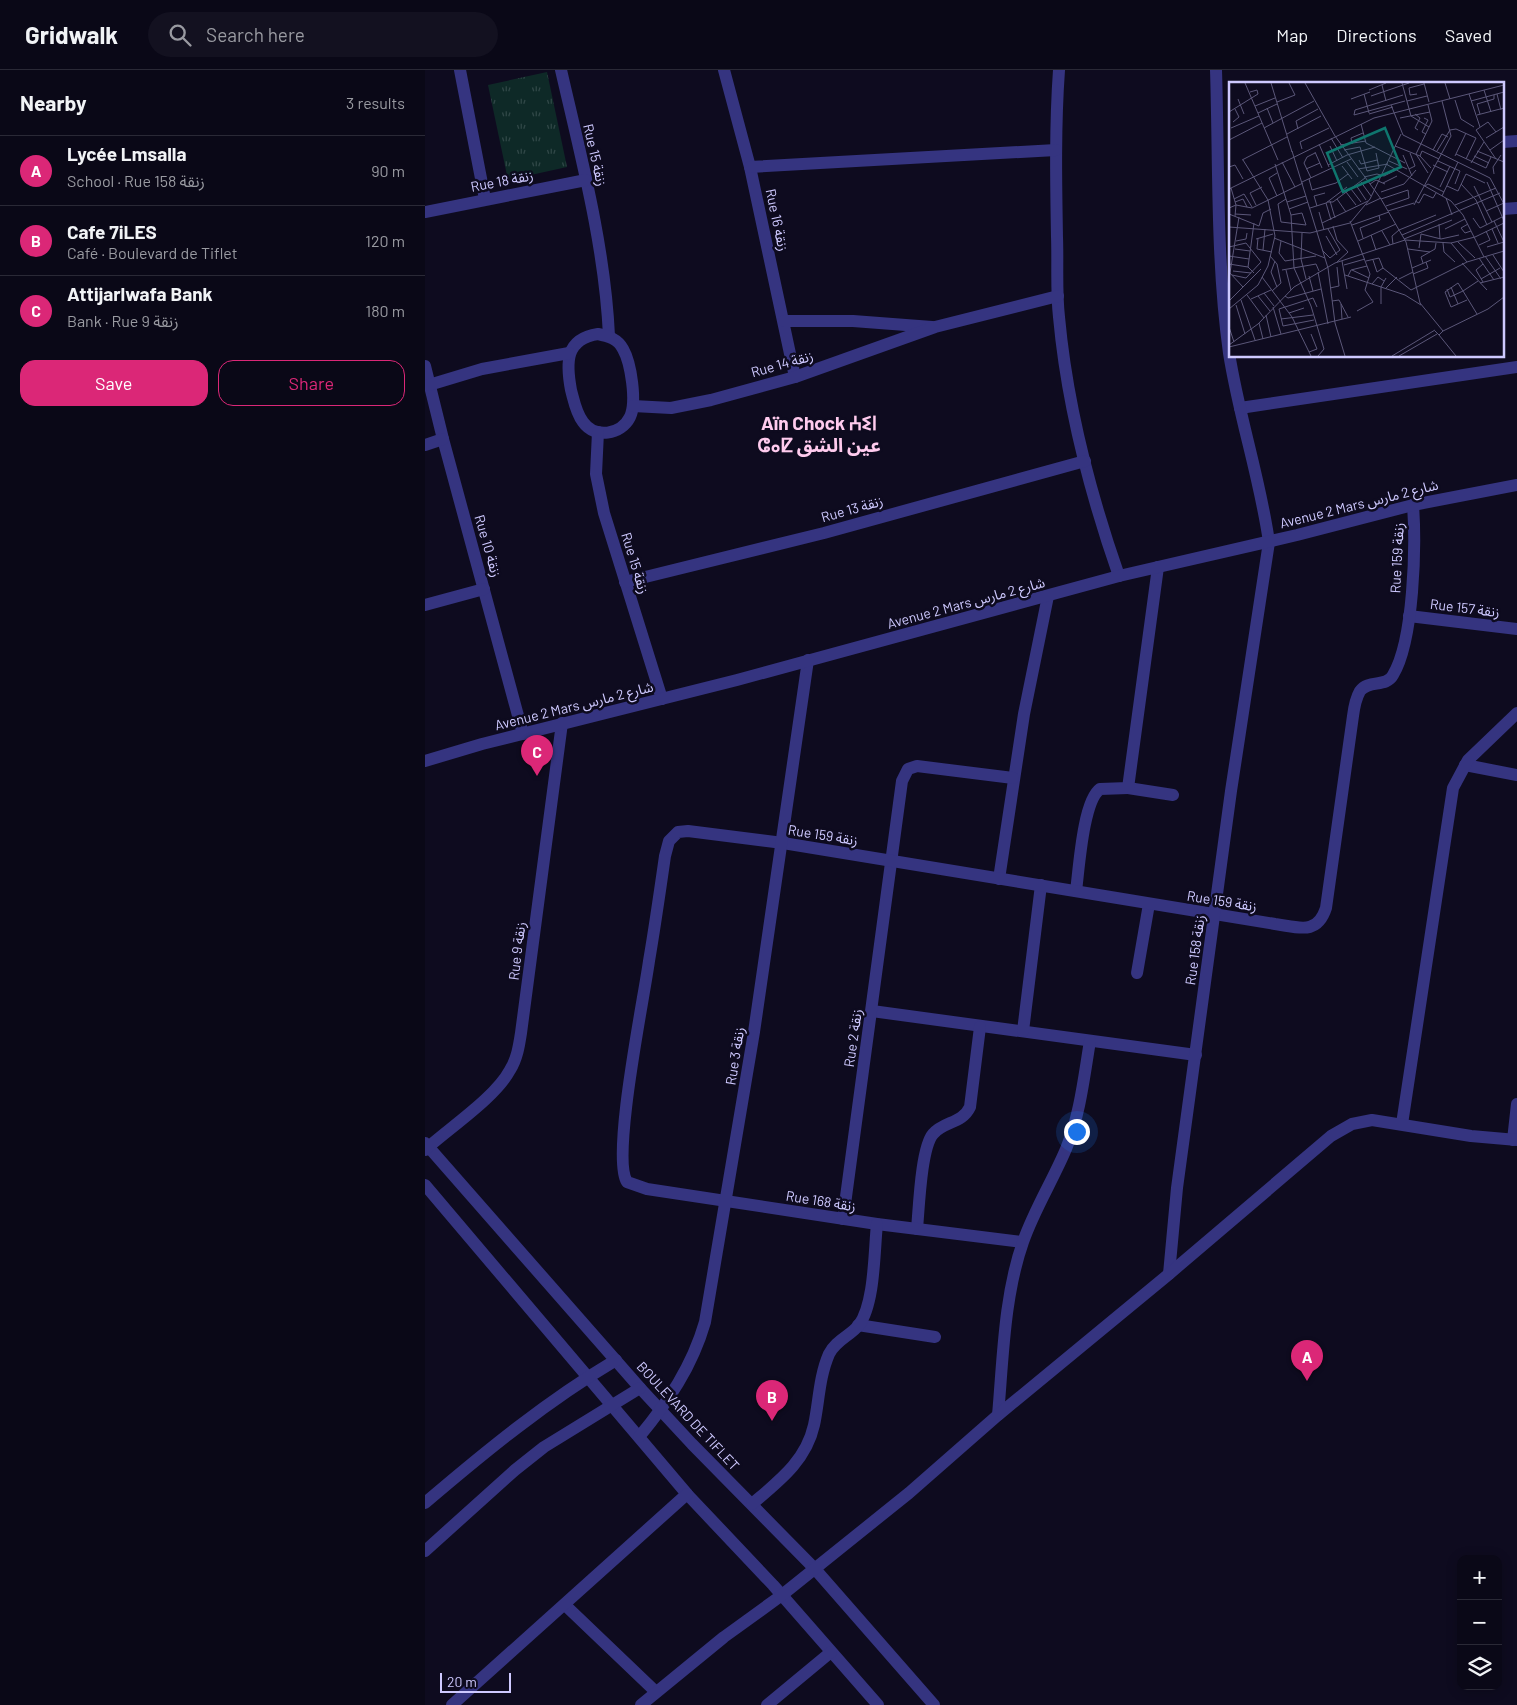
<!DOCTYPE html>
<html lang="en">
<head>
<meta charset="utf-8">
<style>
  body { margin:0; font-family:Barlow,"Noto Sans Arabic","Noto Sans Tifinagh",sans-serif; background:#131120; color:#f1f3f6 }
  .controls { position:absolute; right:15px; bottom:15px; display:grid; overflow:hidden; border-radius:10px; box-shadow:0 2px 12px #0003 }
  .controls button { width:45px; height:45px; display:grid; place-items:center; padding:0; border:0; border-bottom:1px solid #2a2936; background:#0a0817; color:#f1f3f6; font:25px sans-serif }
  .scale { position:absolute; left:15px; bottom:12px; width:71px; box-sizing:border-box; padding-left:5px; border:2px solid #cec9ff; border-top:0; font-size:14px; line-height:18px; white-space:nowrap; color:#cec9ff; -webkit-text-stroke:4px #0e0b1f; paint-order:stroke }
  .you { position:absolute; left:651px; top:1061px; width:18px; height:18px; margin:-12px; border:4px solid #fff; border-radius:50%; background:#1a73e8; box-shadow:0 0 0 8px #1a73e833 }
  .badge { display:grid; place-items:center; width:32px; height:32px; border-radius:50%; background:#db2777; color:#fff; font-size:16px; font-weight:700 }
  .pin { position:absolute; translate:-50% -41px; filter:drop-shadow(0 1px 2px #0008) }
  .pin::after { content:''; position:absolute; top:26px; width:18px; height:15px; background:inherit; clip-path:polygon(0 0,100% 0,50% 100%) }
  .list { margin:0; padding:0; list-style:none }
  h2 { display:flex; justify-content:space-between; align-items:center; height:65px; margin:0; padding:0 20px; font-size:21px }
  h2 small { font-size:16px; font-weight:400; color:#999aa1 }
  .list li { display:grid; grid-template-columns:32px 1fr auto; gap:15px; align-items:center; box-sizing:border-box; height:70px; padding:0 20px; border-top:1px solid #2a2936 }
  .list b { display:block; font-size:19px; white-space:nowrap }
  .list p { margin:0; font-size:16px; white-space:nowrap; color:#999aa1 }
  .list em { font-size:16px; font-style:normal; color:#999aa1 }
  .actions { display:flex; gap:10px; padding:15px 20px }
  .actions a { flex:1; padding:11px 0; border:1px solid #db2777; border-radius:15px; text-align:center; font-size:18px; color:#db2777 }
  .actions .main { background:#db2777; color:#fff }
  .icon { flex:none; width:28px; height:28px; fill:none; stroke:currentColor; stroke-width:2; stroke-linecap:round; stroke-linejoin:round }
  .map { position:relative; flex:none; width:1092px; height:1635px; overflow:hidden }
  header { display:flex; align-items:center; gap:30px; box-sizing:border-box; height:70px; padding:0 25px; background:#0a0817; border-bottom:1px solid #2a2936 }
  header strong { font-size:24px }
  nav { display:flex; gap:28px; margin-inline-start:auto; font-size:18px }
  .search { width:350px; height:45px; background:#131120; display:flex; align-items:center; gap:12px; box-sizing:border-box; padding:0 18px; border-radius:28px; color:#999aa1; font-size:19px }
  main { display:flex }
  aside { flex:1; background:#0a0817 }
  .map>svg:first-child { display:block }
  .park { fill:url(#park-tufts) }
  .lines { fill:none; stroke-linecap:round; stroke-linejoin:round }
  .minor { stroke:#353480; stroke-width:12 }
  .tertiary { stroke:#353480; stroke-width:12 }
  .labels { text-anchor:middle; stroke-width:5; stroke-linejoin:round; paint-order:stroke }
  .street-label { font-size:14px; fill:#cec9ff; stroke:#0e0b1f }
  .district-label { font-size:19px; font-weight:bold; fill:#ffcbee; stroke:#0e0b1f }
  .inset-road { fill:none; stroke:#5b5779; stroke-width:1 }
  .view { fill:#0f766e; fill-opacity:0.15; stroke:#0f766e; stroke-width:2.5 }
  .inset-edge { fill:none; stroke:#cec9ff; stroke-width:2.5 }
</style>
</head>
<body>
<header>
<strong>Gridwalk</strong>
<div class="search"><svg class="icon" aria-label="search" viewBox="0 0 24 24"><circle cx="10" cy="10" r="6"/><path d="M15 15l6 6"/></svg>Search here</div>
<nav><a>Map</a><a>Directions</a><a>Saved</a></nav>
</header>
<main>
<aside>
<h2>Nearby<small>3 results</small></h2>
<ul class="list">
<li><span class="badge">A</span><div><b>Lycée Lmsalla</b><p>School · Rue 158 زنقة</p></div><em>90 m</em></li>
<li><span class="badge">B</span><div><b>Cafe 7iLES</b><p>Café · Boulevard de Tiflet</p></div><em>120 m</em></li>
<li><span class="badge">C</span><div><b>Attijarlwafa Bank</b><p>Bank · Rue 9 زنقة</p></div><em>180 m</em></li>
</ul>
<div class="actions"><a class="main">Save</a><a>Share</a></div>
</aside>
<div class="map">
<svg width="1092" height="1635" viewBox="0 0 1092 1635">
  <defs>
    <pattern id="park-tufts" width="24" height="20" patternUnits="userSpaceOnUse" patternTransform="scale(1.25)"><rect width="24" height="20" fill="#0e2927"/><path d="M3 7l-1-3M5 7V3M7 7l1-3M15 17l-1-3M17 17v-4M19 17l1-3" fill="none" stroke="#304747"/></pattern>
  </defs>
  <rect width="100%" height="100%" fill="#0e0b1f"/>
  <!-- park -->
  <polygon class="park" points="122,2 142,97 83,110 63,15"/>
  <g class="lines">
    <!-- minor -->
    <g class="minor">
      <polyline points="35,0 60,129"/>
      <path d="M136,0c20,87 44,177 48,266"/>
      <polyline points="299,0 325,97 370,307"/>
      <path d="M634,0c-4,56 -3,112 -2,167 1,27 -1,54 2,80 8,88 31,176 60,259"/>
      <polyline points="1078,72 1092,71"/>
      <polyline points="325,97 631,80"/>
      <polyline points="1078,139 1092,138"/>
      <polyline points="0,142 161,110"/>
      <polyline points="359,251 428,251 507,257"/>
      <path d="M173,264c10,2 20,5 25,15 8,14 14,53 7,68 -9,18 -35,22 -47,5 -7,-9 -9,-21 -12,-32 -5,-27 -6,-51 27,-56z"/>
      <polyline points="0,296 18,369 98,664"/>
      <polyline points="4,315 57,299 144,283"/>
      <polyline points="208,336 246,338 286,330 370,307 510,257 633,226"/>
      <polyline points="815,338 1092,297"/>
      <polyline points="173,362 171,404 179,443 237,629"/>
      <polyline points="0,375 18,369"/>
      <polyline points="200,512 399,463 660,391"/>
      <polyline points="0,535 59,519"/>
      <polyline points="984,546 1092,559"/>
      <polyline points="1040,695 1092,705"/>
      <polyline points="703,718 748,725"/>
      <polyline points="574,809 599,644 623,526"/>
      <path d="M651,821c3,-22 7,-90 24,-102l28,-1 30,-221"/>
      <polyline points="712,903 724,834"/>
      <polyline points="447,941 771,985"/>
      <polyline points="598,961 616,815"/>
      <polyline points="977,1054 1028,718 1043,690 1092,643"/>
      <polyline points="1088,1070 1092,1034"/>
      <polyline points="0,1073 215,1318 267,1374 390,1499 509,1635"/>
      <path d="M0,1080c24,-22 70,-52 85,-80 7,-11 9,-24 11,-37l41,-310"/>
      <polyline points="0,1115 262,1424 348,1515 453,1635"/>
      <polyline points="418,1149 477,711 483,699 492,696 588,708"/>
      <path d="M492,1159c2,-21 4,-81 16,-95 11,-13 29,-10 37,-27l10,-80"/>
      <path d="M597,1172l-145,-18 -230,-35 -20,-7c-16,-24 17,-184 22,-221 6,-35 11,-70 16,-105l4,-15 9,-9 10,-1 95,12 492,81c23,3 42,12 51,-16l27,-192c1,-8 3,-18 7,-25 9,-12 26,-3 33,-16 21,-35 23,-129 20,-170"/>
      <path d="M744,1204l8,-86 54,-397 38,-249c-9,-64 -30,-125 -40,-189 -13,-93 -10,-189 -13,-283"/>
      <polyline points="433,1255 510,1267"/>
      <path d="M573,1345c5,-56 6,-119 25,-173 11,-32 30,-62 43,-93 14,-34 18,-72 24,-108"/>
      <path d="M214,1367c29,-35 53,-70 66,-115l49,-290 54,-372"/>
      <path d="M0,1433c61,-52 122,-102 191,-143"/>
      <path d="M327,1434c27,-23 54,-43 62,-79 5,-23 5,-48 15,-71 7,-14 21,-18 30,-29 16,-22 15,-74 18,-101"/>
      <polyline points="0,1481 90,1400 119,1377 215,1318"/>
      <polyline points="140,1535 231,1622"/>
      <polyline points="27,1635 262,1424"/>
      <polyline points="216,1635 299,1567 357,1525 484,1423 573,1345 744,1204 906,1066 927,1054 947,1050 1046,1066 1092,1070"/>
      <polyline points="342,1635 406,1582"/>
    </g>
    <!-- tertiary -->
    <polyline class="tertiary" points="0,691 57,674 312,610 694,506 872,465 988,435 1092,415"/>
  </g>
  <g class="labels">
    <!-- street labels -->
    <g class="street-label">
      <text transform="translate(170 85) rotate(77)" y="5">Rue 15 زنقة</text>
      <text transform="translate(77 111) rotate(-11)" y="5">Rue 18 زنقة</text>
      <text transform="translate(352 150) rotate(78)" y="5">Rue 16 زنقة</text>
      <text transform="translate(357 294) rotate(-16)" y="5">Rue 14 زنقة</text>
      <text transform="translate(934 434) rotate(-14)" y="5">Avenue 2 Mars شارع 2 مارس</text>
      <text transform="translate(427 439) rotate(-16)" y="5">Rue 13 زنقة</text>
      <text transform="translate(63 476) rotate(74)" y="5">Rue 10 زنقة</text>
      <text transform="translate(972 488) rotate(-87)" y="5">Rue 159 زنقة</text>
      <text transform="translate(210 493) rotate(73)" y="5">Rue 15 زنقة</text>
      <text transform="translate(541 533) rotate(-15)" y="5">Avenue 2 Mars شارع 2 مارس</text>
      <text transform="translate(1040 538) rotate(7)" y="5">Rue 157 زنقة</text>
      <text transform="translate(149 636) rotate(-14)" y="5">Avenue 2 Mars شارع 2 مارس</text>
      <text transform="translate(398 765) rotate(9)" y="5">Rue 159 زنقة</text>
      <text transform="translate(797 831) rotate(9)" y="5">Rue 159 زنقة</text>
      <text transform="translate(770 880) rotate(-82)" y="5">Rue 158 زنقة</text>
      <text transform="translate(92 881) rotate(-83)" y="5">Rue 9 زنقة</text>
      <text transform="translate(428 968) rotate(-82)" y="5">Rue 2 زنقة</text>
      <text transform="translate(310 986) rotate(-81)" y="5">Rue 3 زنقة</text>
      <text transform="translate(396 1131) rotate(9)" y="5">Rue 168 زنقة</text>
      <text transform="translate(263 1346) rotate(47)" y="5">BOULEVARD DE TIFLET</text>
    </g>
    <!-- district labels -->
    <g class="district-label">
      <text x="394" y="360">Aïn Chock ⵄⵉⵏ<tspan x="394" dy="22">ⵛⴰⵇ عين الشق</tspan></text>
    </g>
  </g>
  <!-- overview -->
  <g transform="translate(804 12)">
    <rect width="275" height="275" fill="#0e0b1f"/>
    <path class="inset-road" d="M16,1l33,77M42,1l21,69M76,1l30,53M173,1l9,33M195,1l5,19M216,1l5,16M153,3l4,16M140,8l17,-7M255,8l7,22M135,12l5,19M188,12l-7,1 -1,-7 15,-4M240,12l11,33M268,12l4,16M174,13l-48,15 -1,5 51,-14M142,14l38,-13M9,17l6,15M122,17l19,-7M226,18l6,19 13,8M178,19l20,-5M242,19l33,-9M48,20l18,-7 -6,-12M162,23l12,30 87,43 14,26M199,23l4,16 -16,33 12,19M26,24l20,-8M38,26l6,15M0,30l29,-18 -1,-4 -7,2M29,31l19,-9M140,32l24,-7M186,32l5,4 -5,10 3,2M251,32l-3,-10 17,-5v-4M248,33l27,-7M182,34l18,11M171,36l30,-6M195,36l4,2 -6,12 4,2M4,40l6,-5 -4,-8M132,42l5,19 39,20M2,46l28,-12M35,46l50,-27M69,47l-2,-8 22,-12M267,50l-8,-10 -12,8 20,29M58,52l34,-18M106,54l46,63 25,43 14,61 23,28 -4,4 -4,-4M102,56l12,20M257,56l18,-11M0,58l33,-17M90,62l10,23M123,62l-1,-6 12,-5M111,63l26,-4M101,64l7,15M166,64l25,10M73,67l-2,-7 29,-14M115,68l16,-3 7,24 12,-3 -3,-15M204,68l9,-16 6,3M261,68l14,-10M63,69l36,117 7,55 10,33M208,69l13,-21 6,-1 20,9M248,69l27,11M86,70l7,16M227,72l30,14 5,-11M174,73l9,21M191,74l2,-5 17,8M191,74l11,12M226,74l11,-23M245,74l15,7M237,77l10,-21M13,78l45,-23M130,78l2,4 16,-4M160,79l18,8M209,79l22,10 -5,13M53,80l13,25M118,80l11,15M242,81l13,-21M46,82l16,51 3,53 17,38 13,43 -6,7M157,82l65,37 12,14 21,42M99,83l19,-10 28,-8M204,83l15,7M113,84l10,13M0,85l6,-2 8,14M77,87l14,-6M129,87l30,-5M180,87l6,-3 -5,-13M265,92l-1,-7 8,-12M135,95l13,-3 7,2 12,-6M82,96l-7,-15 3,-6 8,-4M80,97l3,11 24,-7 12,-9M73,100l49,-23M132,100l10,14M258,100l17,39M154,101l14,-7M141,102l6,-4 9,4M232,102l15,16 11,25M127,103l10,15M196,104l3,-2 16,8M218,104l11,5 8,-17 19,9M245,104l18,36M211,105l10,-21M2,106l5,17 -1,11M0,107l145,-71 130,-33M122,107l10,13M117,110l10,13M152,110l23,-8 12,-14M48,114l-8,-18 8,-5M213,114l16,-34M217,116l6,17M5,117l10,-5 8,13M57,117l-8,5 3,18 25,3 -4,-12 -11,2M108,117l9,13M152,117l27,-9 1,8 -23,8M101,119l5,17M186,119l4,2 5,-9 9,4 3,-5M6,120l8,-3 4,8M58,120l19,-6M98,120h6l32,-24M97,121l5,17M27,123l-6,-12 12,-6M137,123l15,-7M185,123l37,-69 -9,-35M226,123l41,-17M88,124l-3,-10 11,-3M0,126l7,-3 16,3 51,-25M81,126l16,-5 21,-16M60,127l19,-7M159,129l26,-8M257,129l18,-8M90,130l5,18M0,132l30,12M6,132l16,1M244,136l7,10 22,-11M121,139l20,53 -5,16 8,12 -16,9M93,141l46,-22M210,142l1,15M239,142l-7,4 4,5 6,-2M123,143l37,-13M30,144l4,-13 8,-4M104,144l4,14 11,12 -11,10M0,145l81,6 40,-10 20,-24 31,-65M216,147l20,-10M263,147l6,14M170,148l37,-15M153,149l8,14M73,151l-1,26 5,20M142,153l5,15M173,153l98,-42M97,154l11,19M29,156l-1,11 15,3M45,156l51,20M134,156l-3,-10 20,-8 -1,-5M27,157l17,-5M175,157l48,-19M7,159l10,-2 1,-6M52,159l-2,12 6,8 31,-5M129,159l38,-17M229,160l17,16M214,161l1,9 11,10M222,161l16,19M164,162l-1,-8 7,-6M250,163l11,-5 -4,-9M0,165l17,-4 15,19 -15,16 -14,-3M258,165l17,-5 -10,-21M190,166l2,-14 20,5 18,-4M6,167l15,2M179,167l22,3M34,168l2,-21M93,168l8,8 10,-8 -12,-21M264,173l11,17M0,174l20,3M41,174l7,8 4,19 -9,8M256,174l16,23M250,176l15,22M144,178l4,12 6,-4M46,179l-4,11 6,15M113,179l5,28M137,179l13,-3 4,10M194,181l-2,-6 14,-8 1,-6M233,181l25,27M0,182l19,3 6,6M254,182l-7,6 7,12M115,183l21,-6M19,185l6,-44M154,186l28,22 56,-28 37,-11M183,186l19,-8M53,188l34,-6 3,7M57,188l5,20M123,188l17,8M4,189l18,2M0,190l14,15M89,190l10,52M184,192l15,-6 -2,-6M116,193l60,20 16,10M80,194l4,15M119,194l3,-6 16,-4M33,195l30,40 19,39M0,197l10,-62M170,197l14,-7M252,197l19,-11M251,201l24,-6M143,202l6,-7 6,4M222,205l7,17M101,206l9,-2 -2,-19M157,206l11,-11M218,207l3,8 13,-6M234,209l-5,-8 -13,9 6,15 16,-7M35,211l10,13M18,213l17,23M29,214l12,15M56,214l3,2 33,-9M22,217l20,-9M12,218l14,40M0,219l32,-32M103,219l7,-1 9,17M112,222l1,15M152,222v-17l5,-9M7,223l9,29M44,225l8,27M0,227l29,-24 10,-19 7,-30 -7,-36 -25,-40M60,231l15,-5M248,232l-14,-23 15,-10M37,233l5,22M52,237l32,-4M85,238l-31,6 -4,-17 34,-11 4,9M30,241l4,16M0,245l5,15M214,249l45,-22 16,-12M210,253l17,21M0,263l29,-21 36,-37 41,-24 70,-23 46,3 24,-6 29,-14M0,265l122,-30M80,270l8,-3 -6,-15M163,274l43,-26M170,274l38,-22"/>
    <path class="view" d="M156,46l16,39 -58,25 -16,-39z"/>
    <rect width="275" height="275" class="inset-edge"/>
  </g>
</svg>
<div class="controls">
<button>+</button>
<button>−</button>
<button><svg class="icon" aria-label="layers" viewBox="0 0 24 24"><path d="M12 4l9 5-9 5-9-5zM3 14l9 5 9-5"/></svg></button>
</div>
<div class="scale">20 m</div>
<div class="you"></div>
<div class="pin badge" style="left:882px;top:1311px">A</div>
<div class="pin badge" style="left:347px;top:1351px">B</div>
<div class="pin badge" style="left:112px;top:706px">C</div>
</div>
</main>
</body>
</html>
